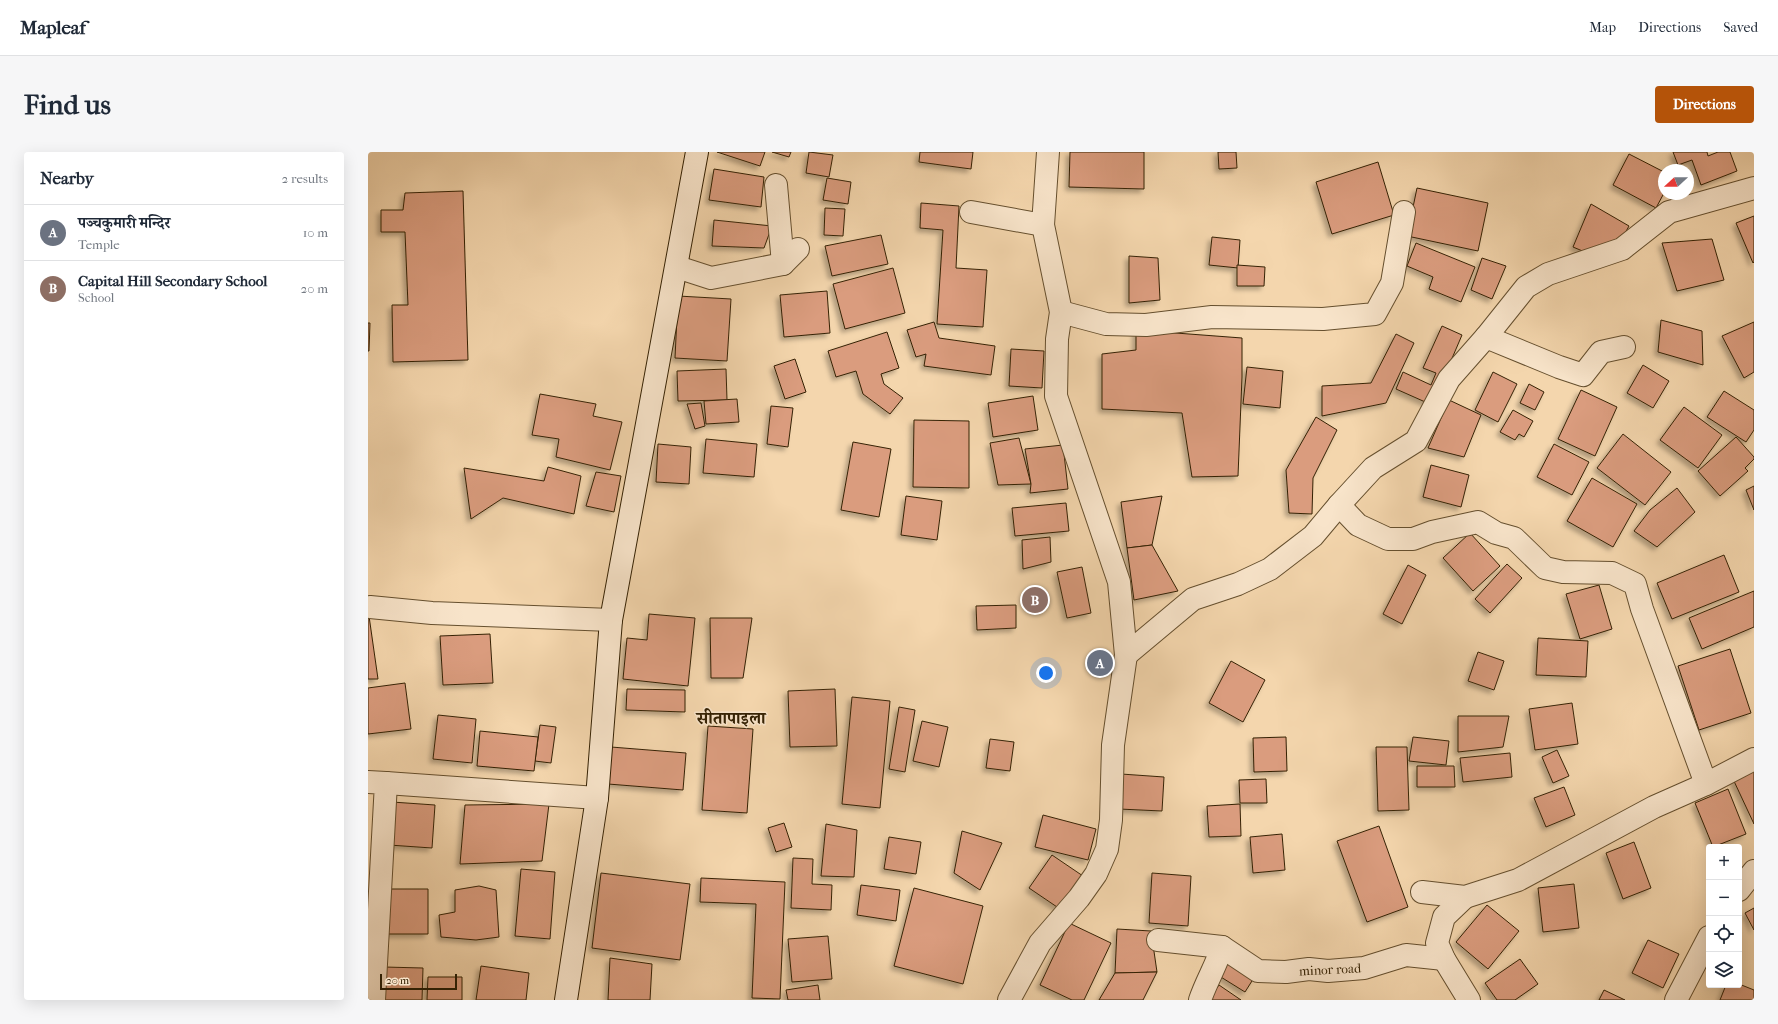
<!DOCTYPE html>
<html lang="en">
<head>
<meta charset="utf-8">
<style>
  body { margin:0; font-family:"IM FELL French Canon","Noto Serif Devanagari",serif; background:#f6f6f7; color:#1f2937 }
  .controls { position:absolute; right:12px; bottom:12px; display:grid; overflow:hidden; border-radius:4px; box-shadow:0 4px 16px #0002 }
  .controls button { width:36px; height:36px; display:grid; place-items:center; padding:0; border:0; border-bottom:1px solid #e0e1e3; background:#fff; color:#1f2937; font:20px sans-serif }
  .compass { position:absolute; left:1290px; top:12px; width:36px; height:36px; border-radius:50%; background:#fff; box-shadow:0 4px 16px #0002; rotate:249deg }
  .scale { position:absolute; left:12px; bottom:10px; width:77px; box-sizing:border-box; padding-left:4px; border:2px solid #352204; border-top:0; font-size:11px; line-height:14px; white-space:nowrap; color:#352204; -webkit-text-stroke:3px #f8e4ca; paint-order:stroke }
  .you { position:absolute; left:678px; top:521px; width:14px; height:14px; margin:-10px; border:3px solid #fff; border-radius:50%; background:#1a73e8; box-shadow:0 0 0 6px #1a73e833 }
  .badge { display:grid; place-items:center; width:26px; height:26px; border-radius:50%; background:#b45309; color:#fff; font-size:13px; font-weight:700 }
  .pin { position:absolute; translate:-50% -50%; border:2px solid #fff; box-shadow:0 1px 4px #0006 }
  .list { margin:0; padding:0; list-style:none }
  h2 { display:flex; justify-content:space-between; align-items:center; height:52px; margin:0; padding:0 16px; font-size:17px }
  h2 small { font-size:13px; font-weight:400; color:#747a83 }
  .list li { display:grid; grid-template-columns:26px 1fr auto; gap:12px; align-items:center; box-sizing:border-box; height:56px; padding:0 16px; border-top:1px solid #e0e1e3 }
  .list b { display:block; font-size:15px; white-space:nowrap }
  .list p { margin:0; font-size:13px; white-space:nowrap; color:#747a83 }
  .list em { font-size:13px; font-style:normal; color:#747a83 }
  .icon { flex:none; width:22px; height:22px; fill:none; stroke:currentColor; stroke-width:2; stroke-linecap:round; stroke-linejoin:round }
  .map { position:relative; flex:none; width:1386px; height:848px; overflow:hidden; border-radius:4px }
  header { display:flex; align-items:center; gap:24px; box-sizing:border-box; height:56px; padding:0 20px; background:#fff; border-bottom:1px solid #e0e1e3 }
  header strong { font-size:19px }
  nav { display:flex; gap:22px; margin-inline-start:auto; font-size:14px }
  .intro { display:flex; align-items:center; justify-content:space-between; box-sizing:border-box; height:96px; padding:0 24px }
  h1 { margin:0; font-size:28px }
  .button { padding:10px 18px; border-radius:4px; background:#b45309; color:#fff; font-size:14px; font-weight:700 }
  main { display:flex; gap:24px; padding:0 24px }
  aside { flex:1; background:#fff; border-radius:4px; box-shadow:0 4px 16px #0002 }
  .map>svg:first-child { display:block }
  .building { fill:#da9c7e; stroke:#352204; filter:url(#shadow) }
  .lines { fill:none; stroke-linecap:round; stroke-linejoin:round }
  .street-casing { stroke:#654f2e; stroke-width:24 }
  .secondary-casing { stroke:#352204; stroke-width:24 }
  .street { stroke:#f8e4ca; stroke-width:22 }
  .secondary { stroke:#f8e4ca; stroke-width:22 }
  .labels { text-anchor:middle; stroke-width:3; stroke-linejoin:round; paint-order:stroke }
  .street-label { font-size:13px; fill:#352204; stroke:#f8e4ca }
  .district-label { font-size:17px; font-weight:bold; fill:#352204; stroke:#f8e4ca }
</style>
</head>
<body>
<header>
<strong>Mapleaf</strong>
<nav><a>Map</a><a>Directions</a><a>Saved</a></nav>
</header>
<div class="intro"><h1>Find us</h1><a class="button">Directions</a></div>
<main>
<aside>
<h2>Nearby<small>2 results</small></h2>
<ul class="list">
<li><span class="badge" style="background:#6b7280">A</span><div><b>पञ्चकुमारी मन्दिर</b><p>Temple</p></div><em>10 m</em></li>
<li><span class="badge" style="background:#8d6e63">B</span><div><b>Capital Hill Secondary School</b><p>School</p></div><em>20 m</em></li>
</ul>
</aside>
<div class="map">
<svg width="1386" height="848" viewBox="0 0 1386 848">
  <defs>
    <filter id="shadow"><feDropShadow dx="-3.5" dy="3.5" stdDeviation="2" flood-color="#0004"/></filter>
  </defs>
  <rect width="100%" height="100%" fill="#f4d6ad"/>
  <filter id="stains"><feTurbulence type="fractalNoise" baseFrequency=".005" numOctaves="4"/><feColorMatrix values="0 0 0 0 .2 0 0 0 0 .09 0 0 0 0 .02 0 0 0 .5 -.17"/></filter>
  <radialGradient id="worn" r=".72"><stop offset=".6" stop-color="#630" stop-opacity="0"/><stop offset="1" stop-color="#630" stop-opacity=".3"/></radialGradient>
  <!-- building -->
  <g class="building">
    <polygon points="349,0 397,0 392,14"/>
    <polygon points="404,0 423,0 421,5"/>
    <polygon points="441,0 465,3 461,25 438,21"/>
    <polygon points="552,0 605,0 603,17 551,10"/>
    <polygon points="702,0 776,0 776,37 701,35"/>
    <polygon points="850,0 868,0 869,16 851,17"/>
    <polygon points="1305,0 1339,0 1340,4 1350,0 1362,0 1369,19 1333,33 1324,8 1310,13"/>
    <polygon points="1261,2 1296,20 1296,41 1288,56 1245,33"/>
    <polygon points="1010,10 1026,63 964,82 948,30"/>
    <polygon points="346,17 396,25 393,55 341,48"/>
    <polygon points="459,26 483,30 480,52 455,48"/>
    <polygon points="1049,36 1120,51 1110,99 1039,84"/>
    <polygon points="95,39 100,208 25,210 24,153 40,153 37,80 13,80 13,58 35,58 37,41"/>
    <polygon points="553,51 591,54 588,116 619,118 615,175 569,172 575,78 552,76"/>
    <polygon points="1223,52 1261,74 1250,94 1224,103 1205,95"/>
    <polygon points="457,56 477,57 475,84 456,83"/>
    <polygon points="1386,64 1386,110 1385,111 1368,71"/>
    <polygon points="346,68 404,74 396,96 344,94"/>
    <polygon points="513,83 520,112 464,124 457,94"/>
    <polygon points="844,85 872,88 870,116 841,113"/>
    <polygon points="1344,87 1356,128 1309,139 1294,91"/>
    <polygon points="1048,91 1107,115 1093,150 1061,137 1065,125 1039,114"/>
    <polygon points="761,104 790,106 792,148 761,151"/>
    <polygon points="1114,106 1138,114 1124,147 1103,138"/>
    <polygon points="869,113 897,115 896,134 869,134"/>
    <polygon points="525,116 537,161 477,177 465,132"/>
    <polygon points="459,139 462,181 416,185 412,143"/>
    <polygon points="310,144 363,147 359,209 307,206"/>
    <polygon points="1293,168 1334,179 1335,213 1290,200"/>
    <polygon points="566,170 571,186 627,194 623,223 556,214 558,202 548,205 539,178"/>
    <polygon points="1386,170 1386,220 1376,226 1354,184"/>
    <polygon points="0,171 2,171 1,199 0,199"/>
    <polygon points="1074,174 1094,183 1064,253 1028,237 1035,220 1063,233 1068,221 1055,216"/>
    <polygon points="768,178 874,186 874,225 870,324 824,325 814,261 734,257 734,202 768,198"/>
    <polygon points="519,180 531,216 513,222 516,232 535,246 522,262 495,242 488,219 468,225 460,199"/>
    <polygon points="1028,182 1046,191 1018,251 954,264 954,234 1003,231"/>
    <polygon points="643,197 676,199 674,236 641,234"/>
    <polygon points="427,207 438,240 417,247 406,214"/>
    <polygon points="1275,213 1301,229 1285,256 1259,241"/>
    <polygon points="879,215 915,219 912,256 875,252"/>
    <polygon points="358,217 359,248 310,249 309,219"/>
    <polygon points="1125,220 1149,232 1130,270 1107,258"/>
    <polygon points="1161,232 1176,240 1167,258 1152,251"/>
    <polygon points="1213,238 1249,255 1227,304 1190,287"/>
    <polygon points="1356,239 1386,258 1386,278 1378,290 1339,265"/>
    <polygon points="172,242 228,252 225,264 254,270 242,318 188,305 191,287 164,283"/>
    <polygon points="665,244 670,278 625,285 620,251"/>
    <polygon points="369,247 371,270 338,272 336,249"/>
    <polygon points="1081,248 1113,263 1096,305 1060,296"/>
    <polygon points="333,251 337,274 327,277 319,252"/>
    <polygon points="403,254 425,256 420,295 399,292"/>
    <polygon points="1316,255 1354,283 1330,316 1292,288"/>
    <polygon points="1145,258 1165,269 1156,285 1151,282 1147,288 1132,280"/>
    <polygon points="948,265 969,278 945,326 944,362 921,361 918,318"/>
    <polygon points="546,268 601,269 601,336 545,335"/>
    <polygon points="1255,282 1303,320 1277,353 1229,316"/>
    <polygon points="1368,285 1386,305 1386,307 1377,316 1380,319 1352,344 1330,319"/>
    <polygon points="651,286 663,332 630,333 622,291"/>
    <polygon points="338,287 389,292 386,325 335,321"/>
    <polygon points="485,290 523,297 511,365 473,358"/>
    <polygon points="290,292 323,295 321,332 288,330"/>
    <polygon points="1186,292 1221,310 1204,343 1169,325"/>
    <polygon points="695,293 700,337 662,341 663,332 657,297"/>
    <polygon points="1063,313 1101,323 1093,355 1055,345"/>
    <polygon points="180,315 213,324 206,362 135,346 103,367 96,316 176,329"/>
    <polygon points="228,320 253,324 246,360 218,354"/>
    <polygon points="1224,326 1269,352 1245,395 1199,369"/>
    <polygon points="1386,334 1386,358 1378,338"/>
    <polygon points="1309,336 1327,360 1289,395 1266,379 1282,358"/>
    <polygon points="538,344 574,349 569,388 533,383"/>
    <polygon points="794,344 784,393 759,396 753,350"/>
    <polygon points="698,351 701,379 647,384 644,356"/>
    <polygon points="1102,381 1132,414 1105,439 1075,406"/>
    <polygon points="682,385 683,410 655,417 654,388"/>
    <polygon points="784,393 810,439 766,448 759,396"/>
    <polygon points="1356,403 1371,440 1304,467 1289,431"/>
    <polygon points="1139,412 1154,426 1122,461 1107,447"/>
    <polygon points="1040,413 1058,423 1034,472 1015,462"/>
    <polygon points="714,415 723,461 699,466 689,420"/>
    <polygon points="1231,433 1244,477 1212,487 1198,442"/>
    <polygon points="1386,439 1386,475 1334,497 1321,466"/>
    <polygon points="648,453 648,476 609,478 608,454"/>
    <polygon points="281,462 327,466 320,534 255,527 259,486 279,488"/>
    <polygon points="0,464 1,464 10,527 0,527"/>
    <polygon points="342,466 384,466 375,526 343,526"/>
    <polygon points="122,482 125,531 75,533 72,484"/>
    <polygon points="1170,486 1220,489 1218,525 1168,523"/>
    <polygon points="1362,497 1383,561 1331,578 1310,514"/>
    <polygon points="1110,500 1136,509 1126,538 1100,529"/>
    <polygon points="863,509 897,528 875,570 841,551"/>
    <polygon points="37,531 43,577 0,582 0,536"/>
    <polygon points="259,537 317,538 317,560 258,558"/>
    <polygon points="467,537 469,594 422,595 420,539"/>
    <polygon points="484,545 522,549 512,656 474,652"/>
    <polygon points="1204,551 1210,592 1167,598 1161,557"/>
    <polygon points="531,555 547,558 537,620 521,617"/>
    <polygon points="70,563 108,567 104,611 65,607"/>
    <polygon points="1090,564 1141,564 1135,595 1090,600"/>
    <polygon points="554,569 580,575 571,615 545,609"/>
    <polygon points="172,573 188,575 183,611 167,609"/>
    <polygon points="340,574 385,577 379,661 334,658"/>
    <polygon points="112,579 170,585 166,619 109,614"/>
    <polygon points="918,585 919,619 886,620 885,586"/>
    <polygon points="1045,585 1081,589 1078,613 1041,609"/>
    <polygon points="622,587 646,590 642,619 618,616"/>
    <polygon points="243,595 318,601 315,638 240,632"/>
    <polygon points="1008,595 1039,595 1041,658 1010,659"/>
    <polygon points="1189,598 1201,624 1185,631 1174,605"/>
    <polygon points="1142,601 1144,625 1095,630 1092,606"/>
    <polygon points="1049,614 1086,614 1087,635 1049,635"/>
    <polygon points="1386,617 1386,672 1365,627"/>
    <polygon points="753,622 796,625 794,659 751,657"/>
    <polygon points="898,627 899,651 872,651 871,628"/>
    <polygon points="1196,635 1207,663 1178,675 1166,646"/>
    <polygon points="1360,637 1378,682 1345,695 1327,651"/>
    <polygon points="24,650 67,653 64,696 21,693"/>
    <polygon points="181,652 174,709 92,712 97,653"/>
    <polygon points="872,652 873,684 841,685 839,654"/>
    <polygon points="675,663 728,677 720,708 667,695"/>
    <polygon points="416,671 424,695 408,700 400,676"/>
    <polygon points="458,672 489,678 486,725 453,724"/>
    <polygon points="1011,674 1040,755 999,770 969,689"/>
    <polygon points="594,679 634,691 612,738 586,721"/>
    <polygon points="914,682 917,718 885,721 882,685"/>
    <polygon points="521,685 553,690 548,722 516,717"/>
    <polygon points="1266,690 1283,736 1255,747 1238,701"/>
    <polygon points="684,703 715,724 692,757 661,736"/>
    <polygon points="425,706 445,707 444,732 464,733 463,758 423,756"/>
    <polygon points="153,717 187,720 182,787 147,784"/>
    <polygon points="233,721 322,732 312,808 224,796"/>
    <polygon points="784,721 823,724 820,774 781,771"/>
    <polygon points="333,726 417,730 412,847 384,846 388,752 332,750"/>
    <polygon points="1206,732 1211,776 1175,780 1170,736"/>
    <polygon points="493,733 532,738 528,769 489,763"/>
    <polygon points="111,734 128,738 131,785 108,788 73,785 71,763 87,760 87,738"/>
    <polygon points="546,736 615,754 595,832 526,814"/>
    <polygon points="17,737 60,737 60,782 16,782"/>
    <polygon points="1119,753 1151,779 1120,817 1088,790"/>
    <polygon points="1386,756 1386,778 1377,761"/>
    <polygon points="701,771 743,791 716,848 704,848 672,833"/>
    <polygon points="749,777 783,779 789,820 747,821"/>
    <polygon points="460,784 464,827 424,830 420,787"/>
    <polygon points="1280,788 1311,802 1295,836 1264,821"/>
    <polygon points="860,803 889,821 877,840 848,822"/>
    <polygon points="242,806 284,812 282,848 240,848"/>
    <polygon points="1152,807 1170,832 1147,848 1129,848 1117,831"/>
    <polygon points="113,814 161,821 158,848 108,848"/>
    <polygon points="16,815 55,816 54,848 15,848"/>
    <polygon points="789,820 775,848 731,848 747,821"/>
    <polygon points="60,825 94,825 94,848 59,848"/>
    <polygon points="1371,832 1386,838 1386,848 1352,848 1358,833 1371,833"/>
    <polygon points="450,833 452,848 420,848 418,838"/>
    <polygon points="851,833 873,848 840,848"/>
    <polygon points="1236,838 1257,848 1231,848"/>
  </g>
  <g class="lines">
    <!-- street casing -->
    <g class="street-casing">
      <g id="street">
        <polyline points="408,33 415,112"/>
        <polyline points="603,60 675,73"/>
        <polyline points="309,115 343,126 415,112 430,97"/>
        <polyline points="693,160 738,172 778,173 844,165 955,167 1007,162 1024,131 1036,60"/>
        <polyline points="1118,185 1191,215 1215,223 1233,200 1256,195"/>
        <polyline points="971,353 990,373 1020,387 1045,387 1064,380 1110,370 1128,381 1146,386 1177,416 1195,420 1244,421 1267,432 1274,457 1338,632"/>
        <polyline points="2,455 64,461 243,468"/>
        <polyline points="758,503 825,447 870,432 902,417 945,384 971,353 1005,316 1048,289 1081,227 1118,185 1158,135 1180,122 1254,97 1301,60 1386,36"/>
        <polyline points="0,630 18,631 6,848"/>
        <polyline points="18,631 229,646"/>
        <polyline points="1371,738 1386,719"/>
        <polyline points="1054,740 1097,745 1150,728 1286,655 1338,632 1386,607"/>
        <polyline points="1097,745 1076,765 1069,791 1076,807 1101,848"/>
        <polyline points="854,795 790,788 854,795 890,819 918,820 941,817 960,819 996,816 1038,803 1076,807"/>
        <polyline points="641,848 672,791 711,746 728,722 739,697 743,668 745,593 758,503 751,430 688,244 689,187 693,160 675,73 680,0"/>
        <path d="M832,848c6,-18 16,-34 22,-53"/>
        <polyline points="1308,848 1341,785"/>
      </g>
    </g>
    <!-- secondary casing -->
    <g class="secondary-casing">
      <polyline id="secondary" points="198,848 229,646 243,468 329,0"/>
    </g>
    <!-- street -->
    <use href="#street" class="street"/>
    <!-- secondary -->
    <use href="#secondary" class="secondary"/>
  </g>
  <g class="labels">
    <!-- street labels -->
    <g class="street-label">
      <text transform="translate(962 817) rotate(-3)" y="5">minor road</text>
    </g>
    <!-- district labels -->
    <g class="district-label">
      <text x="363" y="572">सीतापाइला</text>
    </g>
  </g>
  <rect width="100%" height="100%" filter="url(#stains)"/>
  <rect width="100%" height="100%" fill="url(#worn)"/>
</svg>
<div class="controls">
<button>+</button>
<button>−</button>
<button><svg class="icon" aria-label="locate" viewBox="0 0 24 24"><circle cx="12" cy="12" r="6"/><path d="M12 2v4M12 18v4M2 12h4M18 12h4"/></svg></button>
<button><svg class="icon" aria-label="layers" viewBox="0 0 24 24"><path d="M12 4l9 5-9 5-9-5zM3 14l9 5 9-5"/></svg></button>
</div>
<svg class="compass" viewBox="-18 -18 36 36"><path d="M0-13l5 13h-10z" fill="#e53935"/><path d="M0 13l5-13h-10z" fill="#747a83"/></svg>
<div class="scale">20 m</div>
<div class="you"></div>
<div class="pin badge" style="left:732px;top:511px;background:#6b7280">A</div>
<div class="pin badge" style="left:667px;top:448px;background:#8d6e63">B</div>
</div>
</main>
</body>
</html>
